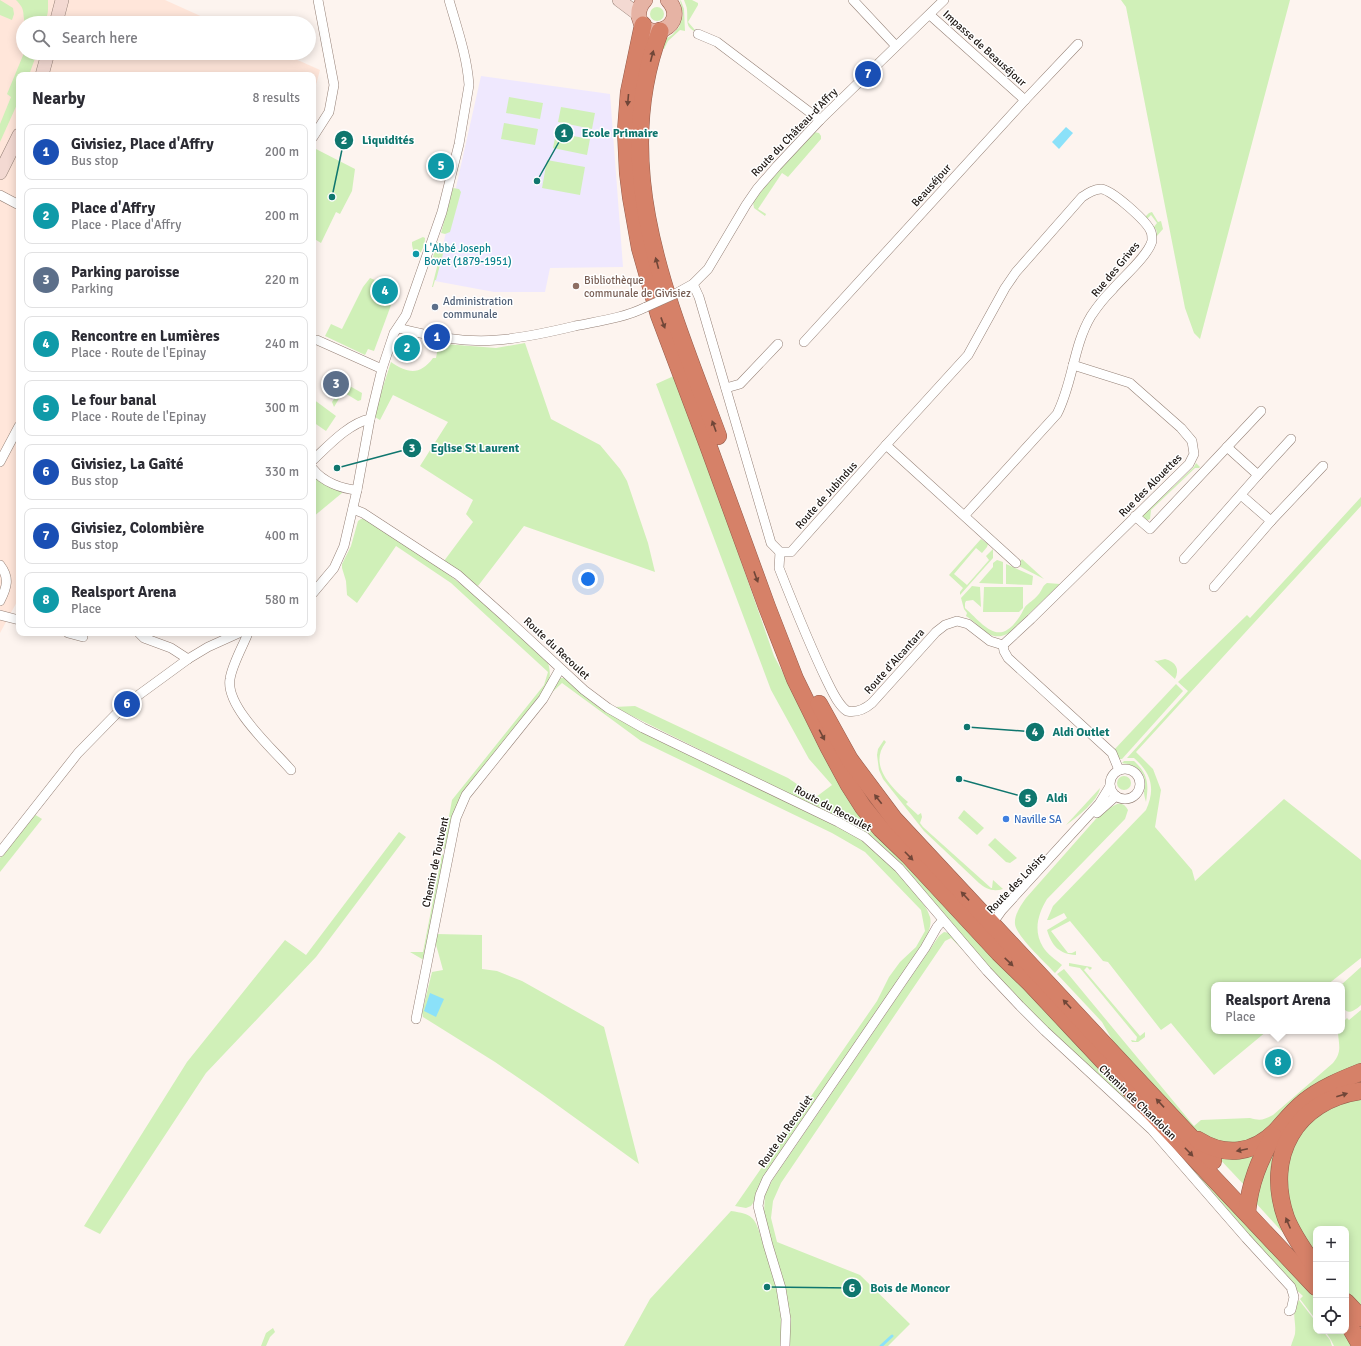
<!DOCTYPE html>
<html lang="en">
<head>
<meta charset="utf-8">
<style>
  body { margin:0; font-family:Signika,sans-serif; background:#f2f2f3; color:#2b2b33 }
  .controls { position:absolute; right:12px; bottom:12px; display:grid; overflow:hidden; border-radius:8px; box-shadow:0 2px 10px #0003 }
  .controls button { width:36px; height:36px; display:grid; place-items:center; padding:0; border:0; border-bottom:1px solid #e1e1e2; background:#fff; color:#2b2b33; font:20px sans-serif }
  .you { position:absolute; left:588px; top:579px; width:14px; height:14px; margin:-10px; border:3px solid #fff; border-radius:50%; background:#1a73e8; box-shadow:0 0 0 6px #1a73e833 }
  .badge { display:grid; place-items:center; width:26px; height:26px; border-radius:50%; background:#7c3aed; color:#fff; font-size:13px; font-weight:700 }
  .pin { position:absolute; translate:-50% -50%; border:2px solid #fff; box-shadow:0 1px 4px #0006 }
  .popup { position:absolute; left:1211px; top:982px; width:134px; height:52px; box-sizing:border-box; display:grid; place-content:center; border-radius:8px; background:#fff; filter:drop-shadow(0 1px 3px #0005); font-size:13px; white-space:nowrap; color:#7c7c81 }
  .popup b { font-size:15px; color:#2b2b33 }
  .popup::after { content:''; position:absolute; left:50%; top:100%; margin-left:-8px; border:8px solid transparent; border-top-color:#fff }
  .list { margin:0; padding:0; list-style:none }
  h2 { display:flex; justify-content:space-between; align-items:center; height:52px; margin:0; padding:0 16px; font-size:17px }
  h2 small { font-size:13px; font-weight:400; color:#7c7c81 }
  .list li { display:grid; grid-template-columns:26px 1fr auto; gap:12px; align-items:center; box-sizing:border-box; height:56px; margin:0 8px 8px; padding:0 8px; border:1px solid #e1e1e2; border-radius:8px }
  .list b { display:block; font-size:15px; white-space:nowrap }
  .list p { margin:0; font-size:13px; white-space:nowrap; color:#7c7c81 }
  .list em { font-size:13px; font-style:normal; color:#7c7c81 }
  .icon { flex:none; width:22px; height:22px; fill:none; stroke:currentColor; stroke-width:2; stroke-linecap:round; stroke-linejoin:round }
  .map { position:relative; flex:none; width:1361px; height:1346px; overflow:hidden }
  .search { position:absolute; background:#fff; box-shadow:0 2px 10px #0003; left:16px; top:16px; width:300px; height:44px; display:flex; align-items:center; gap:10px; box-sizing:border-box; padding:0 14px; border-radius:22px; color:#7c7c81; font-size:15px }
  .panel { position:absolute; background:#fff; box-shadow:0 2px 10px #0003; left:16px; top:72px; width:300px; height:564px; border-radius:8px }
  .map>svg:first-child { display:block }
  .built { fill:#ffe6da }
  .education { fill:#efe8fe }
  .green { fill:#d0f0b8 }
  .water { fill:#8be1f9 }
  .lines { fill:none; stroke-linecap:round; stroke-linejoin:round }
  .stream { stroke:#8be1f9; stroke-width:3 }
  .street-casing { stroke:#958177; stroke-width:10 }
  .secondary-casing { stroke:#958177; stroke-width:14 }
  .primary-casing { stroke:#955b4a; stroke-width:16 }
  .highway-casing { stroke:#955b4a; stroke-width:18 }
  .street { stroke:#fff; stroke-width:9 }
  .secondary { stroke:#f3d9d2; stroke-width:13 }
  .primary { stroke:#e6b3a4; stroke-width:15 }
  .highway { stroke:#d68168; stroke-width:17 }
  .street-bridge-casing { stroke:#958177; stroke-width:10; stroke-linecap:butt }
  .street-bridge { stroke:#fff; stroke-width:9 }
  .oneway { fill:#704638 }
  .culture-dot { fill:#0f9aa8; stroke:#fff; stroke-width:1.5 }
  .education-dot { fill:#8d6e63; stroke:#fff; stroke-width:1.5 }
  .service-dot { fill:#5c6f8a; stroke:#fff; stroke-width:1.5 }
  .shop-dot { fill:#3f7fe0; stroke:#fff; stroke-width:1.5 }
  .labels { text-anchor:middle; stroke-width:3; stroke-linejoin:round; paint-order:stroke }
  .street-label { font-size:11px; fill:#1c1511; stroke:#fff }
  .culture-label { font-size:11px; fill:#0d838f; stroke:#fff; text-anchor:start }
  .education-label { font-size:11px; fill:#785e54; stroke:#fff; text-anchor:start }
  .service-label { font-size:11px; fill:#4e5e75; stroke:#fff; text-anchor:start }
  .shop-label { font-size:11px; fill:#366cbe; stroke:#fff; text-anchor:start }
  .leader { fill:none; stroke:#0f766e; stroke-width:1.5 }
  .callout-dot { fill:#0f766e; stroke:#fff; stroke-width:1.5 }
  .mark-label { font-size:12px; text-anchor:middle; font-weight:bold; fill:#fff }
  .callout-label { font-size:12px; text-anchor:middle; font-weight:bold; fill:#0f766e; stroke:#fff; stroke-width:3; stroke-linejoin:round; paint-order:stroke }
</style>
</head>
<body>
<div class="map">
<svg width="1361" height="1346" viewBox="0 0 1361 1346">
  <rect width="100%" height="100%" fill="#fdf4ef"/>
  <!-- built -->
  <polygon class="built" points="0,0 165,0 216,23 23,23 23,53 282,53 320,70 313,96 313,75 19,75 19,598 0,633"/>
  <!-- education -->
  <polygon class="education" points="481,76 610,94 623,267 550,268 545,292 494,292 435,281"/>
  <!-- green -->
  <g class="green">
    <polygon points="0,0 13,8 14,14 12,20 0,15"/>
    <path d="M16,0h32c0,9 1,16 -5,23h-18c-3,-11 1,-13 -9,-23z"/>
    <polygon points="680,0 681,1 684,9 685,31 680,30 668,41 664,49 660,49 667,38 672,35 679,27 683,15"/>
    <path d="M684,0h8l6,3v2l-10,17 7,8 -1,1c-9,-5 -6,-11 -7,-21 0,-3 -2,-7 -3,-10z"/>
    <polygon points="1121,0 1290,0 1200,339 1194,333 1185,308 1126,7"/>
    <circle cx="657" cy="14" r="7"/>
    <polygon points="24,53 37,53 29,75 19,75 19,100 0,142 0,124 11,97 7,94"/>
    <polygon points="509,97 543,103 540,119 506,113"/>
    <polygon points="561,107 595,113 592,129 558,122"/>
    <polygon points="504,123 538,129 535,145 501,139"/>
    <polygon points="814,132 819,133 821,136 821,139 788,177 782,173 758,209 766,214 765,216 754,208 753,202 777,171"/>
    <polygon points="556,133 590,139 587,155 553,148"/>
    <polygon points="314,148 355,169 352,191 340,214 336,212 321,243 313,238"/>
    <polygon points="547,160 585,167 580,195 542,188"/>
    <polygon points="453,188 459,189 461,192 450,232 445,234 441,233"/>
    <polygon points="1152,212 1158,222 1161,221 1163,229 1156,237 1155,235 1157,233 1156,229 1153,228 1157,223 1151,215 1147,219 1145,217 1149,213"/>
    <path d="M423,237l2,1c0,7 -4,17 -10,20l-3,-13v-3z"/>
    <polygon points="437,242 442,243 444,247 444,250 436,280 435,280 433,287 432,287 439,259 433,257"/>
    <polygon points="370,278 397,289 374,351 368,349 365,355 325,336 331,324 342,329 363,287"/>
    <path d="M525,343l26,76 49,26 20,24 7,12 21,62 7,29 -131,-46 -46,60 -34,-25 29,-39 -7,-8 7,-14 -53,-34 28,-44 -55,-27 -13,25 -5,-3 3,-15 13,-40c16,11 29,14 42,-4h3l2,-11 6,1 1,-4 51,4z"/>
    <circle cx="405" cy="349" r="6"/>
    <polygon points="676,375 774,656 855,808 897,856 978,941 1041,1001 1316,1295 1316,1320 1300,1299 1303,1296 1293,1287 1203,1184 989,970 947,920 842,820 614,707 635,706 788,778 816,797 832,785 809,759 771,690 656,384"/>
    <polygon points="348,385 362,393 361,400 358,401 343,392 334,407 332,402 342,387"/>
    <polygon points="313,399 336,416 326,431 313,422"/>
    <polygon points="1196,463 1200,467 1199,468 1195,468 1151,510 1150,519 1146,521 1143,518 1143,512 1147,508 1150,509 1194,467"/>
    <polygon points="313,476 341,490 342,493 313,517"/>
    <path d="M1361,497v9l-225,246 17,17 8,21 -6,37 37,43 3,11 89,-82 77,61v98l-34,27h-113v46h53l-53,44 -43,-52 -10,7 -53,-68 -5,-1 -33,-40 -19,10 17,22h4l4,-2v4c-17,-1 -24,-9 -29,-25l20,-12 -3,-5 -14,7h-3l6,-14 93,-96c10,-22 5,-37 -12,-52h-7l61,-67 -10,-9 69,-67 3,3z"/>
    <path d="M361,519h5l78,52 27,21 77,71c3,9 2,16 -1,25l-83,106 -17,55h-4l9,-49 92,-115 4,-13 -97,-89 -55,-37 -39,57 -10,-8 -1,-14 -4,-13v-4l9,-18 7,-25z"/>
    <polygon points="981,539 988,544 987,547 982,553 976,548 954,574 967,585 989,560 986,556 993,549 993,558 960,595 960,592 963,588 949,575"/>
    <polygon points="1022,559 1044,579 1017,565"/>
    <polygon points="997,560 1003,562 1003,584 979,583 993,567 993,563"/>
    <polygon points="1006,564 1033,576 1032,585 1006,584"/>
    <path d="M1047,583l13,1 -51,49c-20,11 -28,-8 -43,-17l1,-3 -3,-4 -3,-11 11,-12 8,1 1,20 -8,-7 -7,1 -1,2v5c20,18 34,40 55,8 2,-3 3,-6 5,-9 3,-4 9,-7 13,-12 4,-4 4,-9 9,-12z"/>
    <polygon points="984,587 1023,587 1023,608 1019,612 983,612"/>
    <path d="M1165,659c11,3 15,10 10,20l-21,-19 3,1z"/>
    <path d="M560,678h5l15,14 257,133c8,5 18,10 26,16 16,12 63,57 67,76 2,8 -2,16 -5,23l-174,266 -5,2 -11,-2 142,-205 12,-24 11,-15 16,-15 9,-16 -4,-21 -56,-58 -33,-19 -191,-92 -79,-58 -18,17 13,-20z"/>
    <polygon points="1176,684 1183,691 1122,759 1119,759 1114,750"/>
    <path d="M884,740l2,2c-18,23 5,45 22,60l-2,2 12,11 3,-2 1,4 -2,6 3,4 68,61h1l1,-8 10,9c-10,3 -17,0 -24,-6l-55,-52 -41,-52 -4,-9 -2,-15 1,-6z"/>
    <path d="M1124,761h10c14,13 15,22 12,41 -1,-4 -2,-7 -2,-10 0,-3 1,-6 1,-10 -1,-13 -11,-17 -23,-19z"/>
    <circle cx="1124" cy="783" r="7"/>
    <path d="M1100,788c-2,13 -23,29 -34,37z"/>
    <path d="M1117,804c6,-1 8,1 11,6l-3,9 -78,80c-9,15 -14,32 -4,48 4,7 13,13 19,18l-7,8c-9,-10 -39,-37 -40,-49 -1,-9 6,-19 11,-26l76,-86z"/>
    <polygon points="964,810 984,828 977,835 958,818"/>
    <polygon points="34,814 42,819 0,872 0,858"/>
    <polygon points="399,832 406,837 316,957 206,1073 100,1234 84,1226 187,1062 285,940 306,955"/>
    <polygon points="995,838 1017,858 1010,863 1006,862 988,845"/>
    <polygon points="442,854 445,858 426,960 422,959 410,952 423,952"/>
    <path d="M944,932l5,1 37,40 -35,-35 -6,3 -164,242 -8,18 -2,17 6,24 83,33 50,49 -22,22h-264l26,-47 81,-88c21,3 24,6 30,26l7,-1 -4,-23 1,-19 8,-15 166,-243z"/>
    <polygon points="436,934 482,935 482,969 497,971 522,981 604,1027 639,1164 542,1094 495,1062 423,1017 422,1013 432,972 443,970 435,941"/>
    <polygon points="1069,963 1091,967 1092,968 1090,970 1087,967 1084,970 1140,1036 1145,1032 1145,1037 1138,1042 1132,1042 1131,1040 1136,1041 1137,1037 1080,968 1069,966"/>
    <path d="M1361,967v38c-21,19 -19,-6 -19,-20h-1z"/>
    <path d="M1064,969l130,157 7,-6 49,-2c10,3 14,2 23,-3l60,-52c9,-11 6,-17 5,-30l1,-2h3v-8l5,-5 2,2 12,-10v57l-96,65 -30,16 -40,-16 -76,-80 -17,-30 -45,-48z"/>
    <polygon points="1361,1078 1361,1087 1284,1139 1287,1237 1254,1201 1279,1135"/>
    <polygon points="1361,1097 1361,1309 1346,1293 1346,1229 1316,1229 1316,1261 1292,1215 1286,1194 1289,1154 1300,1133 1316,1116 1332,1105"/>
    <polygon points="1260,1149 1247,1188 1214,1153"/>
    <path d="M1299,1300l17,22v9h7l7,9 2,6h-41c1,-4 3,-8 4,-12 2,-11 -5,-24 4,-34z"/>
    <polygon points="273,1328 275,1332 270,1337 266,1346 261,1346 266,1333"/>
    <polygon points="1325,1331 1346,1331 1354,1346 1334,1346 1331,1340"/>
  </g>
  <!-- water -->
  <g class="water">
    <polygon points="1066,127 1073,133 1059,149 1052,142"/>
    <polygon points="430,993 444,999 436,1017 424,1011"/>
  </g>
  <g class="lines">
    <!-- stream -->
    <polyline class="stream" points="881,1346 892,1336"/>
    <!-- street casing -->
    <g class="street-casing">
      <g id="street">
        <polyline points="853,0 896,46"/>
        <polyline points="930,15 1025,100"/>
        <polyline points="698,34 717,42 820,120"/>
        <polyline points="313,137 329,112 334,85 318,0"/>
        <polyline points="0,195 19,205"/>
        <polyline points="693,284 699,297 771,543 780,552 791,552 886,445 1016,563"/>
        <polyline points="675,294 693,284 708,269 746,205 757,189 777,166 820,120 944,0"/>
        <path d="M398,328c32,8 66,15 99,12 27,-2 53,-8 78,-14 24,-5 49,-8 71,-19"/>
        <polyline points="317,340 382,369"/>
        <polyline points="804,342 1025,100 1078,44"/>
        <polyline points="726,388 740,384 778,344"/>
        <path d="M886,445l82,-90 37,-67 11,-16 66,-75c6,-4 12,-8 19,-8 10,0 47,33 50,43 1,2 1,7 1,9 -4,15 -30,37 -40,49 -8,8 -15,17 -21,26 -18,30 -18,67 -34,98l-92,101"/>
        <polyline points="1227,447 1258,475 1291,439"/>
        <path d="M313,460c15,-14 36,-37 57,-41"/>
        <polyline points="0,462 19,426"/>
        <path d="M313,469c10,13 29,20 44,21"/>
        <polyline points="1241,495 1271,521 1323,466"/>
        <polyline points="353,509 363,513 458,575 504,616 584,690 608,708 643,728 838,822 865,837 899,868 987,971 1020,1006 1045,1031 1152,1130 1246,1238 1291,1287 1294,1297 1291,1310 1289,1311"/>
        <polyline points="1135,516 1150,529 1261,411"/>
        <path d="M780,552l-1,16c15,38 30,76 48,113 5,10 11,24 20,30 10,2 18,-2 25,-8l64,-71 9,-7 12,-4 11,3 22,17 13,4 28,-26 158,-155 5,-10 -2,-13 -11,-13 -51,-45 -57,-18"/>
        <polyline points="1184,559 1258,475"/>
        <path d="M0,565c10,13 7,22 0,36"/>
        <polyline points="1214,587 1271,521"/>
        <path d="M313,593l21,-25 10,-22 13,-56 13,-71 12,-50 12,-36 12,-18 36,-103 17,-68 10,-59c-2,-29 -12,-57 -20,-85"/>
        <polyline points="0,615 19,620"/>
        <polyline points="68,633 83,637"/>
        <polyline points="139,633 144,638 171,648 188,659"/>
        <path d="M248,633c-5,13 -16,32 -18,46 -5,28 44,71 61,91"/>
        <polyline points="1003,645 1004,651 1008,658 1112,753 1119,770"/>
        <circle cx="1125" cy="784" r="15"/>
        <polyline points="1097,813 1116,796"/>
        <polyline points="0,852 78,753 125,705 188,659 208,647 239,633"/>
        <polyline points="992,924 1002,910 1099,804 1110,786"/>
        <polyline points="416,1019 456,818 466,795 543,699 560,669"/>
        <polyline points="785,1346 786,1319 781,1288 768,1245 758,1206 760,1195 767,1179 925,948 937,927 943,920"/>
      </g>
    </g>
    <!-- secondary casing -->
    <g class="secondary-casing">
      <g id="secondary">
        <polyline points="619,0 639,15"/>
        <polyline points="56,23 62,0"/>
        <polyline points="42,75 48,53"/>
        <polyline points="0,173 19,135"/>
      </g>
    </g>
    <!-- primary casing -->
    <g class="primary-casing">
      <path id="primary" d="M645,0c-5,5 -7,10 -6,17 6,29 52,8 29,-17"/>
    </g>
    <!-- highway casing -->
    <g class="highway-casing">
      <g id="highway">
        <polyline points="643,25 629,92 626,131 628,173 631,197 640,248 659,315 708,445 767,607 795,679 829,748 849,785 863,807 881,829 908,855 999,953 1030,983 1075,1031 1316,1287"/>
        <path d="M660,31c-53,139 10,275 58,405"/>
        <polyline points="819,704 850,760 894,819 1213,1161"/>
        <path d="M1198,1140c27,17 55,14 78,-9 9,-10 17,-20 28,-29 17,-14 37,-22 57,-30"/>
        <path d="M1247,1212c3,-29 12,-51 26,-76"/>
        <path d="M1316,1268c-11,-16 -23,-32 -30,-50 -22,-62 10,-118 75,-127"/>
        <polyline points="1346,1302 1361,1318"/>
        <polyline points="1346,1320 1361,1346"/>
      </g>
    </g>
    <!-- street -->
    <use href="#street" class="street"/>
    <!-- secondary -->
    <use href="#secondary" class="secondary"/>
    <!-- primary -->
    <use href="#primary" class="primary"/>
    <!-- highway -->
    <use href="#highway" class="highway"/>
    <!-- street-bridge casing -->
    <g class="street-bridge-casing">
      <polyline id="street-bridge" points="646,307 675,294"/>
    </g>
    <!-- street-bridge -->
    <use href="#street-bridge" class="street-bridge"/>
  </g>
  <!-- one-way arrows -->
  <defs><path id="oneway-solid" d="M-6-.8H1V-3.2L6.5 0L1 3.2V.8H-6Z"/></defs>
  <g class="oneway">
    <use href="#oneway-solid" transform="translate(652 56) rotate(-75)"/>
    <use href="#oneway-solid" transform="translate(628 100) rotate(95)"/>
    <use href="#oneway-solid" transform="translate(657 263) rotate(-105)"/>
    <use href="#oneway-solid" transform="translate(663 323) rotate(70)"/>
    <use href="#oneway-solid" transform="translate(714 426) rotate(-110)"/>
    <use href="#oneway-solid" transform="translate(756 577) rotate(70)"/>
    <use href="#oneway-solid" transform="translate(822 735) rotate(62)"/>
    <use href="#oneway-solid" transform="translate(878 799) rotate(-128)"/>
    <use href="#oneway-solid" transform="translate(909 856) rotate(46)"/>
    <use href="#oneway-solid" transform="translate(965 896) rotate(-133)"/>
    <use href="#oneway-solid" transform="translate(1009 962) rotate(44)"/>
    <use href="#oneway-solid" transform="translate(1067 1004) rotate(-133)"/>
    <use href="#oneway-solid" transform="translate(1342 1095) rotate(-18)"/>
    <use href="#oneway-solid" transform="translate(1160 1103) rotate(-133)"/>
    <use href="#oneway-solid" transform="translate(1242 1150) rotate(168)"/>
    <use href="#oneway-solid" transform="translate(1189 1152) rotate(46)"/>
    <use href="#oneway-solid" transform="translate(1288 1223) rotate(-113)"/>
  </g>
  <!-- markers -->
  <circle class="culture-dot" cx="416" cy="254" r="4"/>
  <circle class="education-dot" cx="576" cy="286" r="4"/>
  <circle class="service-dot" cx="435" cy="307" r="4"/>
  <circle class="shop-dot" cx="1006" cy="819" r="4"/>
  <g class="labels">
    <!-- street labels -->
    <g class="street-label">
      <text transform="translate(985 48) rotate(42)" y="4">Impasse de Beauséjour</text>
      <text transform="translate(794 132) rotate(-46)" y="4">Route du Château-d'Affry</text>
      <text transform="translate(931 185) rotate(-48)" y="4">Beauséjour</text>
      <text transform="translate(1115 269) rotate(-50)" y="4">Rue des Grives</text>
      <text transform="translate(1150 485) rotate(-45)" y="4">Rue des Alouettes</text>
      <text transform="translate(826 495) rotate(-48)" y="4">Route de Jubindus</text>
      <text transform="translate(557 648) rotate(43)" y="4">Route du Recoulet</text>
      <text transform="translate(894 661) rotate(-48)" y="4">Route d'Alcantara</text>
      <text transform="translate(833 808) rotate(28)" y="4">Route du Recoulet</text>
      <text transform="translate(435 862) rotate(-78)" y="4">Chemin de Toutvent</text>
      <text transform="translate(1016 883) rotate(-46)" y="4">Route des Loisirs</text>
      <text transform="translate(1138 1102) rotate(44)" y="4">Chemin de Chandolan</text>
      <text transform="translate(785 1131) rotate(-55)" y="4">Route du Recoulet</text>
    </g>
    <!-- culture labels -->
    <g class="culture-label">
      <text x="424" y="252">L'Abbé Joseph<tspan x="424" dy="13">Bovet (1879-1951)</tspan></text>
    </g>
    <!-- education labels -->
    <g class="education-label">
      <text x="584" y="284">Bibliothèque<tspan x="584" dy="13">communale de Givisiez</tspan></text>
    </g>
    <!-- service labels -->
    <g class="service-label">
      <text x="443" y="305">Administration<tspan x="443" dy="13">communale</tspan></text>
    </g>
    <!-- shop labels -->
    <g class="shop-label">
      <text x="1014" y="823">Naville SA</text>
    </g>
  </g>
  <!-- callouts -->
  <path class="leader" d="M537 181L564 133M332 197L344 140M337 468L412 448M967 727L1035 732M959 779L1028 798M767 1287L852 1288"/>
  <g class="callout-dot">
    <circle cx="537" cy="181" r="4"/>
    <circle cx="332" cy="197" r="4"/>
    <circle cx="337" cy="468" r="4"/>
    <circle cx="967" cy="727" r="4"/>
    <circle cx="959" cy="779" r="4"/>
    <circle cx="767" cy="1287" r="4"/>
    <circle cx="564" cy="133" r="10"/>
    <circle cx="344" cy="140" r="10"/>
    <circle cx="412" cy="448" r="10"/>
    <circle cx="1035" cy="732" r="10"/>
    <circle cx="1028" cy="798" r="10"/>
    <circle cx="852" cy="1288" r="10"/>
  </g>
  <g class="mark-label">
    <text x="564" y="137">1</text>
    <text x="344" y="144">2</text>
    <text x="412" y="452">3</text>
    <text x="1035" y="736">4</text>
    <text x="1028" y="802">5</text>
    <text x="852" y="1292">6</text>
  </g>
  <g class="callout-label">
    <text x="620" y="137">Ecole Primaire</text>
    <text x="388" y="144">Liquidités</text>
    <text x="475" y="452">Eglise St Laurent</text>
    <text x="1081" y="736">Aldi Outlet</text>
    <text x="1057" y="802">Aldi</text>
    <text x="910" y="1292">Bois de Moncor</text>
  </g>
</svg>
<div class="controls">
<button>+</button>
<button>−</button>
<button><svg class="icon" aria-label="locate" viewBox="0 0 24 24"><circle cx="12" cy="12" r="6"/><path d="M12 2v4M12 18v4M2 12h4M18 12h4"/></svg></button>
</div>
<div class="you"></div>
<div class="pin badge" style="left:437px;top:337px;background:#1a4fb4">1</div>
<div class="pin badge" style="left:407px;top:348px;background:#0f9aa8">2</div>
<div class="pin badge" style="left:336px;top:384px;background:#5c6f8a">3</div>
<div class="pin badge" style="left:385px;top:291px;background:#0f9aa8">4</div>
<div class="pin badge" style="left:441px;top:166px;background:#0f9aa8">5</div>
<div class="pin badge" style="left:127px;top:704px;background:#1a4fb4">6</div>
<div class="pin badge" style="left:868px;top:74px;background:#1a4fb4">7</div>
<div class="pin badge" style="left:1278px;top:1062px;background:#0f9aa8">8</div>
<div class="popup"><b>Realsport Arena</b>Place</div>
<div class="search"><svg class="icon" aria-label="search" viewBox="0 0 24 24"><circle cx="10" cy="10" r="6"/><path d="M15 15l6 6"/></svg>Search here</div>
<section class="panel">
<h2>Nearby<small>8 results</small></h2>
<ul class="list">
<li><span class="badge" style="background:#1a4fb4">1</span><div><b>Givisiez, Place d'Affry</b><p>Bus stop</p></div><em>200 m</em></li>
<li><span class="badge" style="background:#0f9aa8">2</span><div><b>Place d'Affry</b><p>Place · Place d'Affry</p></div><em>200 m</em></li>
<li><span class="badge" style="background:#5c6f8a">3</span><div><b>Parking paroisse</b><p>Parking</p></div><em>220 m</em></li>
<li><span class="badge" style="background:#0f9aa8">4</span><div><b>Rencontre en Lumières</b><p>Place · Route de l'Epinay</p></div><em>240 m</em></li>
<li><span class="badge" style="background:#0f9aa8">5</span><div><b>Le four banal</b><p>Place · Route de l'Epinay</p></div><em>300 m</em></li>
<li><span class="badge" style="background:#1a4fb4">6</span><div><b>Givisiez, La Gaîté</b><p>Bus stop</p></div><em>330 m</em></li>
<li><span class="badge" style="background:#1a4fb4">7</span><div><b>Givisiez, Colombière</b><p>Bus stop</p></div><em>400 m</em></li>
<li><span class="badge" style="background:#0f9aa8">8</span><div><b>Realsport Arena</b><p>Place</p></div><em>580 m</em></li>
</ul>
</section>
</div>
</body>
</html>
